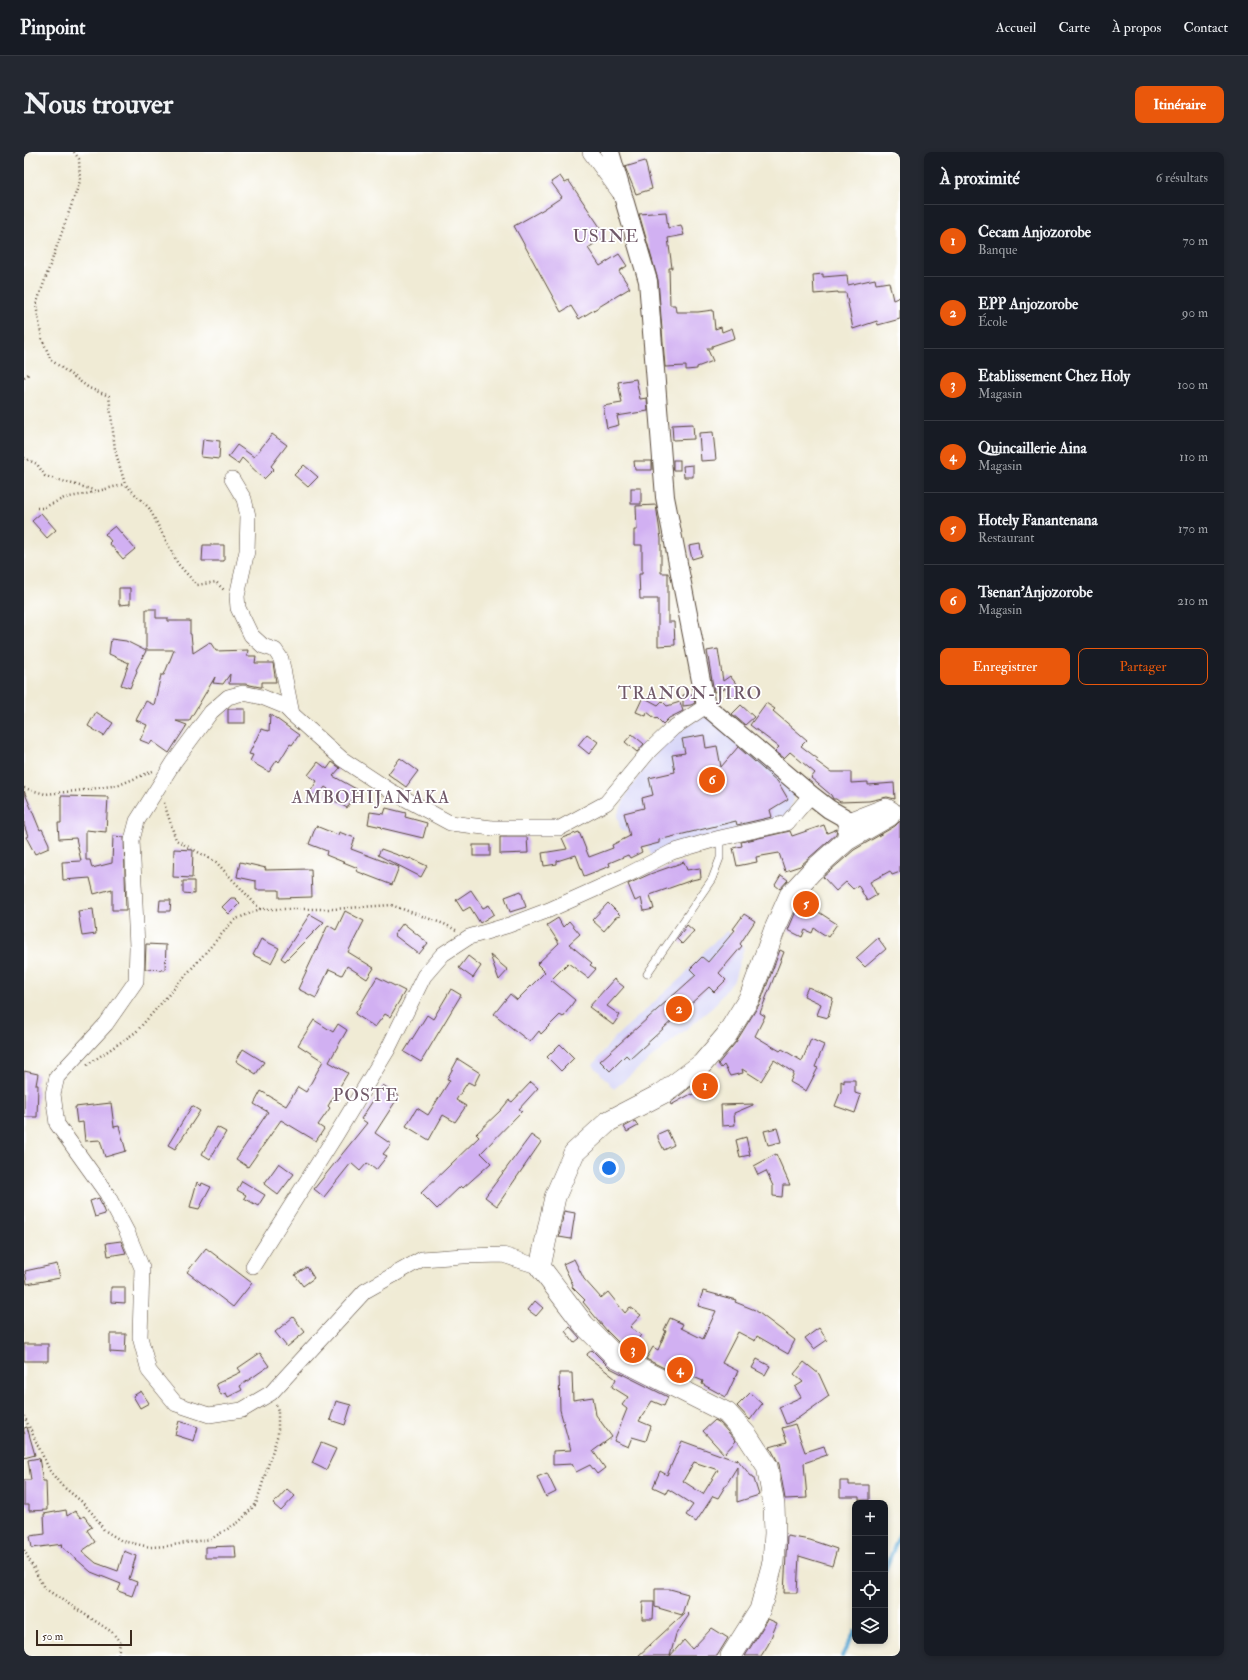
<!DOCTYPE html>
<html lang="fr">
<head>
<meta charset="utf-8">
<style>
  body { margin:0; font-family:"IM FELL Double Pica",serif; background:#242831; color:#f1f3f6 }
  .controls { position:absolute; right:12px; bottom:12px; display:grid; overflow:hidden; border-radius:8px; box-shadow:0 2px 6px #0003 }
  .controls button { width:36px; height:36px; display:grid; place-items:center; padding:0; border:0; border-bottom:1px solid #363941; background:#171b24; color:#f1f3f6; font:20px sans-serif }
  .scale { position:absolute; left:12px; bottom:10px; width:96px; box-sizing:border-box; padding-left:4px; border:2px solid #3b2a1e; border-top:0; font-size:11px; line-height:14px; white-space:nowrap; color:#3b2a1e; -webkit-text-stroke:3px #fff; paint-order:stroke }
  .you { position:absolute; left:585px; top:1016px; width:14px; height:14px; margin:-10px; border:3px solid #fff; border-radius:50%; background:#1a73e8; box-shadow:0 0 0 6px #1a73e833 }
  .badge { display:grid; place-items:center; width:26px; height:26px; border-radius:50%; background:#ea580c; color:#fff; font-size:13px; font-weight:700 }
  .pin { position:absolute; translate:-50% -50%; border:2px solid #fff; box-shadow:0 1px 4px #0006 }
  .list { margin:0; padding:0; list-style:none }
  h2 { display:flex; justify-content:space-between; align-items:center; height:52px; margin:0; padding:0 16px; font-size:17px }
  h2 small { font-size:13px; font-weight:400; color:#9ea1a6 }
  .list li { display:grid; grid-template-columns:26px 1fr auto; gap:12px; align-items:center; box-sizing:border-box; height:72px; padding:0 16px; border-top:1px solid #363941 }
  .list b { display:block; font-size:15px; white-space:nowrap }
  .list p { margin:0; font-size:13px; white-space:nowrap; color:#9ea1a6 }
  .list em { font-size:13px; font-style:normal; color:#9ea1a6 }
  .actions { display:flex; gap:8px; padding:12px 16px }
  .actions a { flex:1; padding:9px 0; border:1px solid #ea580c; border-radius:8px; text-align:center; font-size:14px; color:#ea580c }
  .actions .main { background:#ea580c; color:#fff }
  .icon { flex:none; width:22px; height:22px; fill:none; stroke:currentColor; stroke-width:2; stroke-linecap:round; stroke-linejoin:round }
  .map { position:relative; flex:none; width:876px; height:1504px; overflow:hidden; border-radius:8px }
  header { display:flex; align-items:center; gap:24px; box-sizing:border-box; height:56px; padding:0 20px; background:#171b24; border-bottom:1px solid #363941 }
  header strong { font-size:19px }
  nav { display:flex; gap:22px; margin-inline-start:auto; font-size:14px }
  .intro { display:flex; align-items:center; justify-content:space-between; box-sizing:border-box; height:96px; padding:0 24px }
  h1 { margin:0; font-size:28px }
  .button { padding:10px 18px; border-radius:8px; background:#ea580c; color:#fff; font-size:14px; font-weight:700 }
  main { display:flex; gap:24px; padding:0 24px }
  aside { flex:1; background:#171b24; border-radius:8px; box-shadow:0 2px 6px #0003 }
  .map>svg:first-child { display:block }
  .built { fill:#d8d7f8 }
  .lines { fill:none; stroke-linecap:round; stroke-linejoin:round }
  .stream { stroke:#5aa7d3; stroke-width:4 }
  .building { fill:#d1b0f2; fill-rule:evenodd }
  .service-casing { stroke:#564739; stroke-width:8 }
  .minor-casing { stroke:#564739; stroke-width:16 }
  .tertiary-casing { stroke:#564739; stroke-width:20 }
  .secondary-casing { stroke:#564739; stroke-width:22 }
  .path { stroke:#564739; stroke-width:2.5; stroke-dasharray:1 3; stroke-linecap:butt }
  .service { stroke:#fff; stroke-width:7 }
  .minor { stroke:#fff; stroke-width:15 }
  .tertiary { stroke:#fff; stroke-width:18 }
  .secondary { stroke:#fff; stroke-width:21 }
  .labels { text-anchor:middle; stroke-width:3.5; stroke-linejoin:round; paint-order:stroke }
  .neighbourhood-label { font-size:18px; letter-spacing:1px; fill:#705968; stroke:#fff }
</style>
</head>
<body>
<header>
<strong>Pinpoint</strong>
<nav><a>Accueil</a><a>Carte</a><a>À propos</a><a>Contact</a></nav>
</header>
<div class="intro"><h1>Nous trouver</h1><a class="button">Itinéraire</a></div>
<main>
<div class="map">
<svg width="876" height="1504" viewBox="0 0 876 1504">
  <rect width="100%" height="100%" fill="#fff"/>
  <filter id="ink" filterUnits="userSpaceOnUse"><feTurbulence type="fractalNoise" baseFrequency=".025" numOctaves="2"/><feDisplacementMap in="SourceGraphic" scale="8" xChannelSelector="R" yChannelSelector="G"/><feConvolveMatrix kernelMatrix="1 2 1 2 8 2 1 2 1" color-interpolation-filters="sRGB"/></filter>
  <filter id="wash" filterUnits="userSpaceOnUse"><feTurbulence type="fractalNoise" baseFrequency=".012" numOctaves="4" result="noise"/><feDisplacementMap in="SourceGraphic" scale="16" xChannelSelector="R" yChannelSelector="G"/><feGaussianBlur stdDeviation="0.9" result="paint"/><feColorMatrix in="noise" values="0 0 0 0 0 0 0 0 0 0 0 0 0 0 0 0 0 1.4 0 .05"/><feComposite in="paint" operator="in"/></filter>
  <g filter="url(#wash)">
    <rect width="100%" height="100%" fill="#f0ebd5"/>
    <!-- built -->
    <g class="built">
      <polygon points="686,562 773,635 762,669 627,703 617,680 597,679 593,664 605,637 640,592 670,570"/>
      <polygon points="703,779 720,795 710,828 689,855 590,937 569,913 590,886 658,825 684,795"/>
    </g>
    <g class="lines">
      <!-- stream -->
      <g class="stream">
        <polyline points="861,1419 876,1381"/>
        <polyline points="818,1504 831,1479"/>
      </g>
    </g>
    <g id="blocks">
      <!-- building -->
      <g class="building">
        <polygon points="621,9 628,37 612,42 601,15"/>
        <polygon points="536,24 541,31 545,29 582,84 564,96 576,114 595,102 603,114 595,119 606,136 555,167 547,154 537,160 490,74 520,57 538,45 527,30"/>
        <polygon points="642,60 644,76 657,73 660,83 644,86 648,116 645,116 646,153 651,153 652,160 674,160 689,158 691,177 697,175 698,180 708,176 711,186 688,194 688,196 683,196 689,209 673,215 673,217 662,218 662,214 641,215 634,128 615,62"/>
        <polygon points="799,122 799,125 823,123 824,133 851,127 852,132 865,130 869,148 876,145 876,167 854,173 853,169 829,177 822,141 814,141 814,140 790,142 789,123"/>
        <polygon points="612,227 616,247 623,246 624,259 593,264 595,273 583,276 579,254 598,251 594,230"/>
        <polygon points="669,272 670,287 649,288 648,273"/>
        <polygon points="689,280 692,308 677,309 675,281"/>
        <polygon points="248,282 263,293 247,314 250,317 240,327 218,306 214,312 204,305 213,293 230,305"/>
        <polygon points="179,287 196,289 195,307 177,305"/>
        <rect x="649" y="308" width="7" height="10"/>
        <polygon points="610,309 628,309 628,318 611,318"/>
        <polygon points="280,313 294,325 284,335 270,323"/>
        <polygon points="669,313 669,325 660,325 659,314"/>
        <rect x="607" y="336" width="10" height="16"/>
        <polygon points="632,353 637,387 637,421 644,421 644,470 650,470 651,493 634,494 634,447 616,447 615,422 618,422 618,393 610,393 610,378 613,378 612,354"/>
        <polygon points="17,361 32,378 23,386 8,369"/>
        <polygon points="91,374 111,397 99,407 85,391 87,389 81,382"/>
        <polygon points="676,392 678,404 668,407 665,394"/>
        <polygon points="179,393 200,393 200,409 178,409"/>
        <polygon points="95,436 106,436 106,452 95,453"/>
        <polygon points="122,457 132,457 132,466 144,466 144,469 166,469 166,482 167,482 169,501 186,490 192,499 224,498 223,504 232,504 231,511 249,511 252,530 238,530 238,535 236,535 221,532 205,532 206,522 199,532 189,531 191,525 165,569 152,569 163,573 145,601 128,589 126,592 116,588 123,573 112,568 122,549 130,553 137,523 140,523 150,498 122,498"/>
        <polygon points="87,487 102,489 122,499 112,518 113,519 106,536 97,533 105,511 85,502"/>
        <polygon points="694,497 699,529 706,524 718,539 709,546 700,534 701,537 690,540 683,499"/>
        <polygon points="669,542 671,551 667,553 659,554 659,543"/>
        <polygon points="619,545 634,553 638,549 643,554 656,550 659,559 645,566 639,572 633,566 632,567 623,560 622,564 612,560"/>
        <polygon points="742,551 751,557 749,559 783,588 777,594 794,607 792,609 807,620 827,620 827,631 844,630 844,633 870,631 871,647 863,645 845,649 816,650 812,647 809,647 807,643 787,626 791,621 766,600 760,606 751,599 755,595 726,573"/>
        <polygon points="717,553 730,565 721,573 708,562"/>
        <rect x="204" y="557" width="17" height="14"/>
        <polygon points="72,560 89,571 80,584 64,574"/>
        <polygon points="246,562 275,583 268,593 266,592 255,610 253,608 245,620 226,609 229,603 225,602 237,577 245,579"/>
        <polygon points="563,582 574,590 565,602 554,593"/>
        <polygon points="608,582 620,592 613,600 601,590"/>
        <polygon points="680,583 682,596 693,594 697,615 714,595 754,630 764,647 746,658 748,665 713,673 712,669 635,688 635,691 616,696 618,700 606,706 604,703 585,711 586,714 560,724 552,703 533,709 533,712 520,714 518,701 543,697 538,686 555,680 565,705 589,696 588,693 606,684 600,661 620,656 618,646 629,643 625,626 651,620 648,603 661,601 658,587"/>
        <polygon points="376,606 394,619 382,635 364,622"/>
        <polygon points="294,610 303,617 308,610 316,616 309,624 334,638 323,656 301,643 304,637 301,635 293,645 286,640 293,629 284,623"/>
        <polygon points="0,639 16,678 18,677 25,692 25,696 11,702 2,685 4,684 0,673"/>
        <polygon points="37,644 84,645 82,680 62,678 62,708 66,708 68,716 88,711 89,684 100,685 102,758 88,758 88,737 70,742 66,726 39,728 38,710 57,709 52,686 35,687 34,671 37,671"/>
        <polygon points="362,656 382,661 381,665 403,671 399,686 357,676 358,675 344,672 346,660 360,662"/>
        <polygon points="876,669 876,720 868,723 866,719 846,730 853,743 843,749 834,733 829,737 822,730 812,739 799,725 830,698 871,674"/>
        <polygon points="800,673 803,681 813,677 812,682 776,714 761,719 755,701 732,705 733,710 713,714 709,696 718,694 717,690 766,679 768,684"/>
        <polygon points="292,674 314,683 315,680 331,686 327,697 375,715 368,733 332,719 334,716 302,703 303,699 285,692"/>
        <polygon points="476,685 503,685 504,701 476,702"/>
        <rect x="449" y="693" width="17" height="11"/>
        <polygon points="150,697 169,698 168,726 149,725"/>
        <polygon points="357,697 385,707 386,706 403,714 397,725 354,703"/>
        <polygon points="216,710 242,716 241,718 287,717 288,745 255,746 255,738 232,738 232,729 213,725"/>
        <polygon points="660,710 663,718 676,716 677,726 668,728 626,743 630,757 620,759 617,746 611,749 604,732 626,722"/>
        <polygon points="757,723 764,728 756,737 751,733"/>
        <polygon points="159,729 170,729 170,742 159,741"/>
        <polygon points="447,738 459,756 465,753 470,762 456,771 446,755 439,759 432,748"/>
        <polygon points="497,739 502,755 486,760 481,745"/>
        <polygon points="780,745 783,746 782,750 794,758 793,759 813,772 804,785 790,776 788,781 781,778 778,785 764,778 776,750"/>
        <polygon points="207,746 211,746 216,751 205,762 198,755"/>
        <polygon points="136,748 147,748 146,759 135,759"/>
        <polygon points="584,751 597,764 592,765 580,779 568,768"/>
        <polygon points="69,757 72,782 58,784 54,759"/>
        <polygon points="321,759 340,769 324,800 350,816 343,827 323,814 318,823 305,817 292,846 274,837 304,773 312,778"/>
        <polygon points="286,762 300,770 261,809 257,806"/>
        <polygon points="720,762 731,769 716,792 718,794 695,821 702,828 690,840 685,835 606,907 602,903 586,919 576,909 672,823 666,817 678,805 684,810 711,778 709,777"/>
        <polygon points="534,766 539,775 545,769 556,782 545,792 568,811 566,813 572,817 564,826 544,811 527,828 551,848 539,865 536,863 517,882 515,879 506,890 470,862 486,842 493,848 521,820 513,812 535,791 523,773"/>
        <polygon points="379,771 404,791 395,802 370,783"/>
        <polygon points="663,773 670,779 658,792 653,787"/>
        <polygon points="854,786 862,797 841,815 832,806"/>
        <polygon points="237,787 255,796 247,811 229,803"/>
        <polygon points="122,792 142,793 141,818 121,817"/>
        <polygon points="756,798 760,800 736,861 741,864 731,884 756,899 758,897 778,909 787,887 800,893 791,915 794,916 782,939 766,930 770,921 750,908 737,929 718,917 719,921 706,924 700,913 697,916 694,912 712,890 736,851"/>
        <polygon points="466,803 484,818 475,828"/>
        <polygon points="444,804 457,814 449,826 435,816"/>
        <polygon points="353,825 381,839 366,865 361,862 351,875 331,862"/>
        <polygon points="590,827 600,835 583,854 596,863 589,873 565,855"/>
        <polygon points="784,835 809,846 804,866 793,863 797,852 780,844"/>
        <polygon points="427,837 437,843 397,910 380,900 403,863 409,867"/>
        <polygon points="290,868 309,880 314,872 323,878 305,910 324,921 304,954 306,956 294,973 300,977 292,989 257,968 224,1015 212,1007 244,960 230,952 237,939 262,954 274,935 282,940 299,909 274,893"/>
        <polygon points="536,892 550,906 537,919 523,905"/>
        <polygon points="219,897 240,910 232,922 212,909"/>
        <polygon points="434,907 456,921 450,933 444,930 432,948 442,954 431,970 419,963 405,988 382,974 393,956 404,963 426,928 423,927"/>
        <polygon points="0,919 14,922 12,933 14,933 13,965 0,965"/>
        <polygon points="820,928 831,928 831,941 837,943 831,961 811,954 817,939 817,929 820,931"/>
        <polygon points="507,930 514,936 495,957 498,959 457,1001 467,1011 439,1036 437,1034 413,1057 397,1041 455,985 452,982 477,958 485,948 488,950"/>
        <polygon points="673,930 677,936 668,943 667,942 647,953 646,951"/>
        <polygon points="359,933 375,944 351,981 367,992 359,1002 363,1004 352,1018 343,1011 336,1019 327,1011 300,1045 290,1037 343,971 337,967"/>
        <polygon points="87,951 90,975 95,974 102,999 81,1005 76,988 61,989 59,970 53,971 51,955"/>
        <polygon points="729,952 729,953 710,961 711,973 698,974 697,953"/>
        <polygon points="168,954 176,959 151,997 144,993"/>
        <polygon points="611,969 614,974 603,980 600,975"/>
        <polygon points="193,975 202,980 186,1007 178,1002"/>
        <polygon points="753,976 757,990 744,993 740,979"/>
        <polygon points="643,978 650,993 640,998 634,986 634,982"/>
        <polygon points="507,983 517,990 473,1054 461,1045"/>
        <polygon points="722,985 726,1003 716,1005 712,988"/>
        <polygon points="752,1002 766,1033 759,1033 758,1045 749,1044 749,1034 742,1019 734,1023 730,1014"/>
        <polygon points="255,1011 270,1022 254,1043 240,1032"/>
        <polygon points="218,1029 241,1043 234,1054 220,1046 222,1043 213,1038"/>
        <polygon points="173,1030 177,1034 178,1031 187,1035 175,1057 166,1055"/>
        <polygon points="75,1046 81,1062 71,1065 66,1049"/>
        <polygon points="540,1059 551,1061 547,1087 535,1085"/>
        <polygon points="97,1089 102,1101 84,1104 82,1091"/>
        <polygon points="182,1096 228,1131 209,1155 163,1120"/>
        <polygon points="550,1107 560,1127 577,1146 584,1140 601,1161 606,1155 617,1163 606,1175 617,1183 605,1198 599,1195 583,1179 559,1150 561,1148 548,1135 549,1133 539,1112"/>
        <polygon points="33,1112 36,1126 3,1132 1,1119"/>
        <polygon points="283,1115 290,1126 279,1134 271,1123"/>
        <polygon points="87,1135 101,1135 101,1151 87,1150"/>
        <polygon points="679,1139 712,1148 711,1150 731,1158 771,1188 764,1202 733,1184 731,1189 714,1180 698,1211 714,1219 702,1245 678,1232 679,1229 660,1221 658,1225 622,1207 629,1195 634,1198 642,1179 640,1178 646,1166 659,1172 657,1176 679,1187 692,1159 674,1154"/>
        <polygon points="511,1149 519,1156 512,1164 504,1158"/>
        <polygon points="269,1165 281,1180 263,1195 251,1180"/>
        <polygon points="546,1175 556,1186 550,1191 541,1179"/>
        <polygon points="795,1176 803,1188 790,1197 781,1186"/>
        <polygon points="86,1182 102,1182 101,1201 86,1200"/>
        <rect x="0" y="1192" width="24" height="17"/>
        <polygon points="568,1198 586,1216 644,1245 640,1254 628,1249 615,1269 627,1274 622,1289 608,1285 604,1295 590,1289 603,1257 598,1253 604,1245 588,1235 592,1227 564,1205 563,1202"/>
        <polygon points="236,1201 245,1214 216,1234 218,1238 204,1245 202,1241 197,1243 192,1232 217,1220 214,1216"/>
        <polygon points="733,1207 746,1214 741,1223 728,1216"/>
        <polygon points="780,1210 795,1222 805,1244 773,1267 762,1272 755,1255 777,1245 771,1235 779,1230 770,1222"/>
        <polygon points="535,1221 548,1221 549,1248 569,1245 572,1263 588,1285 569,1299 581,1316 573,1322 566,1313 552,1320 548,1312 529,1313 529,1299 547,1298 536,1258"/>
        <polygon points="117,1239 125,1251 116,1256 109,1244"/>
        <polygon points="726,1241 738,1252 726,1268 713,1254"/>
        <polygon points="312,1249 327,1253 321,1273 306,1268"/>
        <polygon points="691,1268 696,1271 712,1289 700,1302 679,1279"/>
        <polygon points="155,1269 174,1275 170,1289 151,1283"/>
        <polygon points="771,1272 781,1300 800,1294 803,1303 780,1311 783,1346 761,1347 755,1312 746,1295 763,1290 758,1276"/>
        <polygon points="3,1275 11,1303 0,1306 0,1276"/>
        <path d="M658,1289l55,20v-2l14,17h2l6,19 -22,7v-35l-19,31 -5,-2 -17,26 -10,-7 7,-10 -25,-16 -2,4 -13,-6 7,-16 7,4zM670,1310l24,8 -15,24 -20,-13z"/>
        <polygon points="297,1291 312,1297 302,1318 288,1311"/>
        <polygon points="15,1306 19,1329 22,1329 23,1358 5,1359 5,1353 0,1353 0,1328 7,1328 4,1308"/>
        <polygon points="523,1321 532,1340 522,1345 513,1325"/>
        <polygon points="816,1329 825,1329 825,1333 845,1333 845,1348 835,1348 835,1345 816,1345"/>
        <polygon points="263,1337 271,1344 257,1359 249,1352"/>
        <polygon points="42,1358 43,1364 51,1359 57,1366 60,1364 68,1375 63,1378 71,1390 58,1399 72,1411 94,1419 100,1399 112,1404 105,1427 113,1430 108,1444 94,1439 97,1432 67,1420 37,1394 39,1392 8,1396 6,1384 21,1382 20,1362"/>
        <polygon points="763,1384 786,1388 813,1397 808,1414 775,1404 773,1441 760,1441"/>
        <polygon points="211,1394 212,1406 181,1406 181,1395"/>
        <polygon points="631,1437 646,1437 664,1442 658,1463 631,1455"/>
        <polygon points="619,1450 630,1450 629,1467 618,1467"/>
        <polygon points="662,1460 665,1463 652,1482 646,1504 660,1488 668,1497 688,1476 704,1486 693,1504 614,1504"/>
        <polygon points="744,1467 753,1471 744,1493 737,1504 721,1504"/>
      </g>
    </g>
  </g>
  <g filter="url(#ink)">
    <use href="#blocks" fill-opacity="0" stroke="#564739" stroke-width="1"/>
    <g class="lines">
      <!-- service casing -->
      <g class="service-casing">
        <polyline id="service" points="623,822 688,727 696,706 696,686"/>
      </g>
      <!-- minor casing -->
      <g class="minor-casing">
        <g id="minor">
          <polyline points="566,0 595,40"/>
          <polyline points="208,327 220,347 224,364 223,399 213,444 214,456 227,483 239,494 251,498 257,507 268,562"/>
          <polyline points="229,1114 312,983 364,897 400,824 419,802 445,785 485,773 525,758 603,723 648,700 696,686 763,671 787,643"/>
          <polyline points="516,1115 479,1103 439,1104 398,1107 341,1139 247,1241 218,1258 185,1263 152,1252 125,1219 116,1185 118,1116 103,1080 83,1042 33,972 29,942 33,925 82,872 112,829 113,795 108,688 113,669 150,610 187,560 204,545 219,541 238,545 260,554 268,562 318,607 365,638 426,671 468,676 536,676 582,651 626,598 649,576 682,554"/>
        </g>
      </g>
      <!-- tertiary casing -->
      <g class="tertiary-casing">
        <polyline id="tertiary" points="586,0 624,129 641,345 682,554 787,643 805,657 828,670"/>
      </g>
      <!-- secondary casing -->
      <g class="secondary-casing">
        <polyline id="secondary" points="707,1504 736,1458 749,1410 751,1381 750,1353 743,1314 724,1285 703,1261 592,1205 560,1173 516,1115 531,1045 550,1001 585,969 639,941 678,912 702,884 726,845 750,779 766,743 788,719 823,688 865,664 867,660 862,657 859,658 828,670 825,676 823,688"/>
      </g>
      <!-- path -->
      <g class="path">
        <polyline points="50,0 55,7 56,29 12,153 18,187 27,208 65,236 85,244 91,298 101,332 125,356 154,412 173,433 192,430 201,439"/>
        <polyline points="0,225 5,222"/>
        <polyline points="0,306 13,312 21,324 73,339"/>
        <polyline points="13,356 19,356 40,346 62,342 101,332"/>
        <polyline points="0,636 21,642 52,639 95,633 129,619"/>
        <polyline points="140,651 152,688 192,710 236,757"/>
        <polyline points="63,913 112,880 210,768 236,757 309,757 367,753 420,772 432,778"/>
        <polyline points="0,1264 26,1319 37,1333 57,1349 69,1362 80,1378 98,1389 126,1395 143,1394 187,1387 215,1370 232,1352 254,1282 254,1259 252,1252"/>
        <polyline points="0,1281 8,1278"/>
        <polyline points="0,1398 20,1436 88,1480 96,1490 94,1504"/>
      </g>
      <!-- service -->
      <use href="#service" class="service"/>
      <!-- minor -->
      <use href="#minor" class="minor"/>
      <!-- tertiary -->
      <use href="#tertiary" class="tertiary"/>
      <!-- secondary -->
      <use href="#secondary" class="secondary"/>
    </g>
  </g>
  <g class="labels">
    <!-- neighbourhood labels -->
    <g class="neighbourhood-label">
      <text x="582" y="90">USINE</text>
      <text x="666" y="547">TRANON-JIRO</text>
      <text x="347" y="651">AMBOHIJANAKA</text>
      <text x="342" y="949">POSTE</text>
    </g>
  </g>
</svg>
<div class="controls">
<button>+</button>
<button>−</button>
<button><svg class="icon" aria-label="locate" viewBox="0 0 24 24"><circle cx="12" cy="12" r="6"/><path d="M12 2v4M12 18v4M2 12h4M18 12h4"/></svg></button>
<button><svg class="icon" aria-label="layers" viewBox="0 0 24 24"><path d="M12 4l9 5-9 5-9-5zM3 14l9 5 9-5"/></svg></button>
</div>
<div class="scale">50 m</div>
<div class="you"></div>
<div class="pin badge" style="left:681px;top:934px">1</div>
<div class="pin badge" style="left:655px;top:857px">2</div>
<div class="pin badge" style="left:609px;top:1198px">3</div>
<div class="pin badge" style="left:656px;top:1218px">4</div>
<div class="pin badge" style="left:782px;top:752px">5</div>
<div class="pin badge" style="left:688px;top:628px">6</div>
</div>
<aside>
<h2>À proximité<small>6 résultats</small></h2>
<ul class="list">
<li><span class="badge">1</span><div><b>Cecam Anjozorobe</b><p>Banque</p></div><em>70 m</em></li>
<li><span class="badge">2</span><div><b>EPP Anjozorobe</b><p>École</p></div><em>90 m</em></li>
<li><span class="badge">3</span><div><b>Etablissement Chez Holy</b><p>Magasin</p></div><em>100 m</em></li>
<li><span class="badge">4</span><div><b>Quincaillerie Aina</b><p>Magasin</p></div><em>110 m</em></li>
<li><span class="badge">5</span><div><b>Hotely Fanantenana</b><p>Restaurant</p></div><em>170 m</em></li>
<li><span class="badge">6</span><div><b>Tsenan'Anjozorobe</b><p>Magasin</p></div><em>210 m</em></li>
</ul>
<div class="actions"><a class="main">Enregistrer</a><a>Partager</a></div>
</aside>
</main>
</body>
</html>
